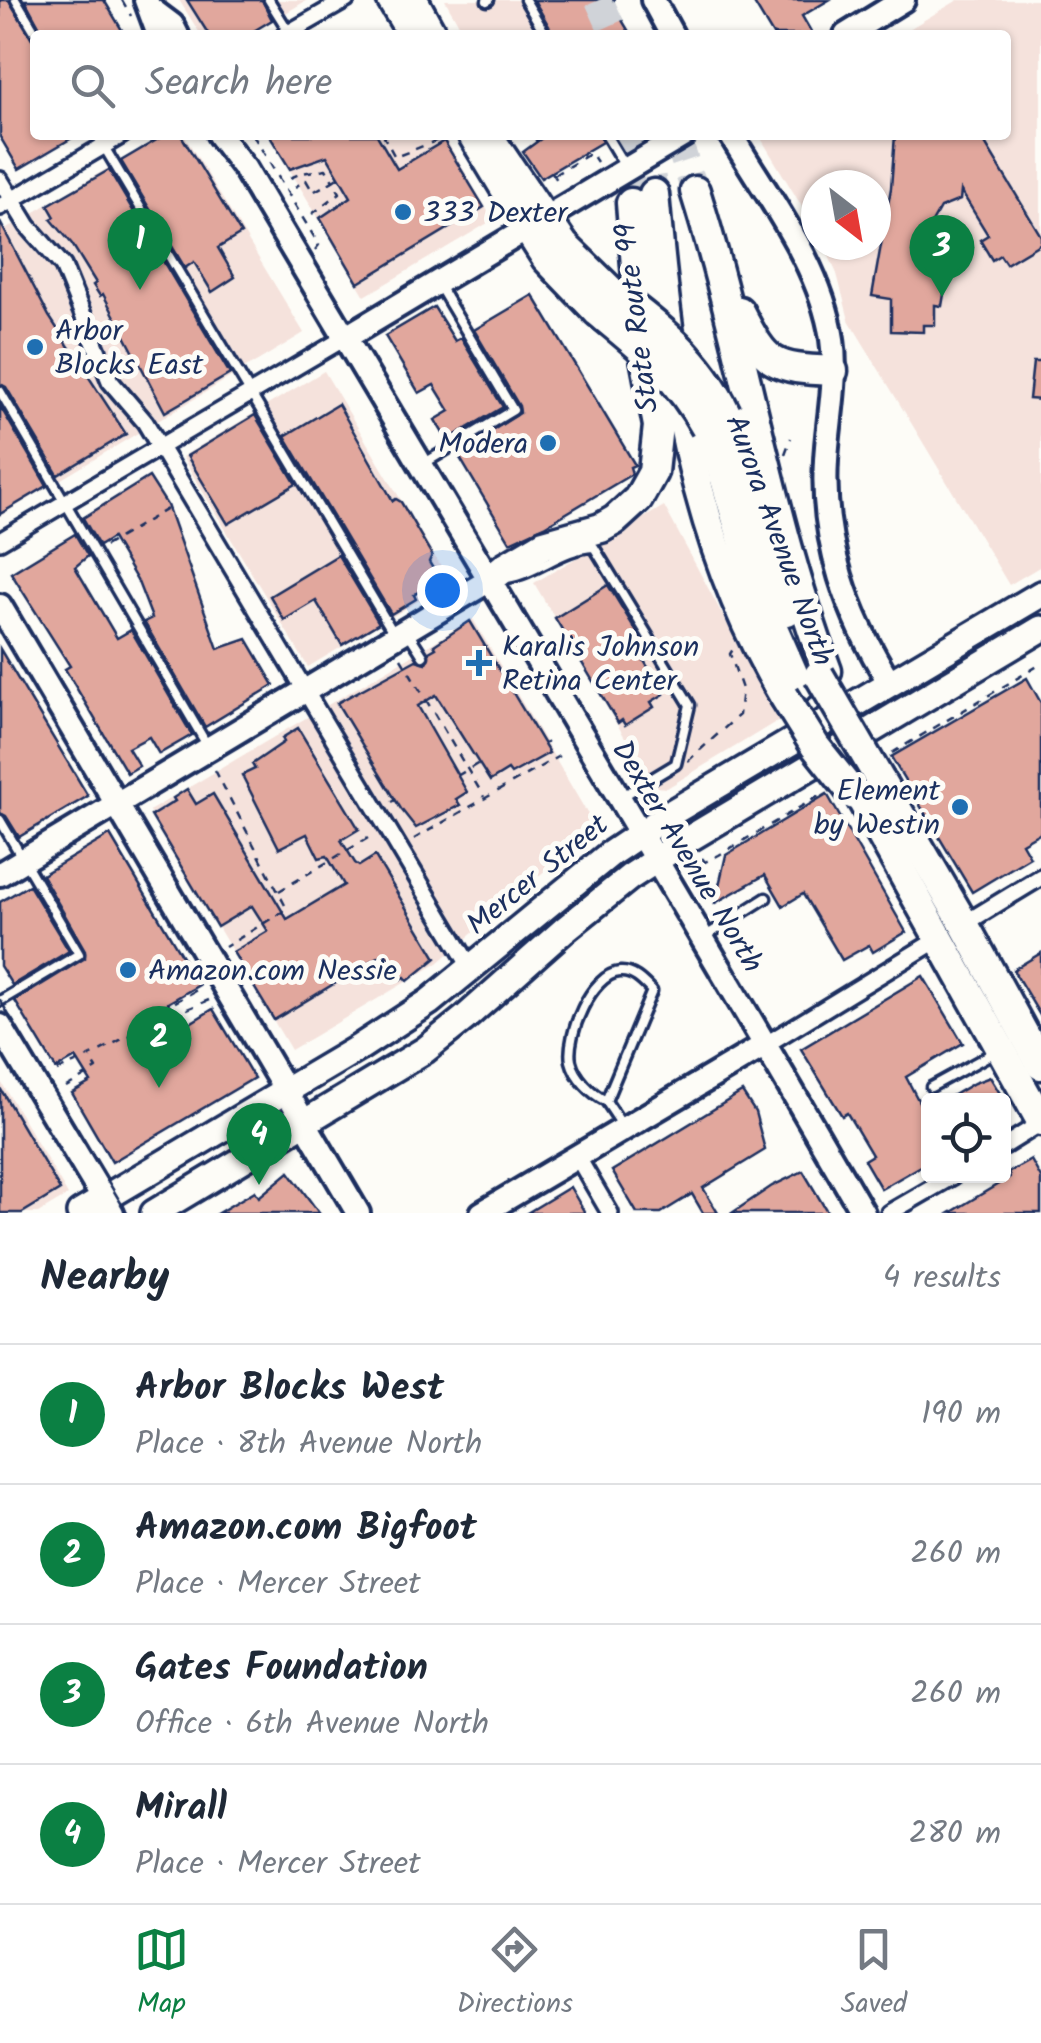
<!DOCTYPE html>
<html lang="en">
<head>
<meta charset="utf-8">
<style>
  body { margin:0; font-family:Kalam,sans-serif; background:#f6f6f7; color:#1f2937 }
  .controls { position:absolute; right:30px; bottom:30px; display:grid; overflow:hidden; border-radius:10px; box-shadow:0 2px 8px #0004 }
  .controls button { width:90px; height:90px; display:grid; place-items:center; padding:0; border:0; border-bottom:2px solid #e0e1e3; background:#fff; color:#1f2937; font:50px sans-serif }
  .compass { position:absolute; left:801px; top:170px; width:90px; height:90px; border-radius:50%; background:#fff; box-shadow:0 2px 8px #0004; rotate:149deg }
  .you { position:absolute; left:442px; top:590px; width:35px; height:35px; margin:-25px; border:8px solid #fff; border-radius:50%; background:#1a73e8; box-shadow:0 0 0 15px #1a73e833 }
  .badge { display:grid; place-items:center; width:65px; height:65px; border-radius:50%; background:#0b8043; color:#fff; font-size:32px; font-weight:700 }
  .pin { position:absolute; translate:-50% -82px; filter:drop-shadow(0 2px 5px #0008) }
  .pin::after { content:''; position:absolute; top:52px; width:35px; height:30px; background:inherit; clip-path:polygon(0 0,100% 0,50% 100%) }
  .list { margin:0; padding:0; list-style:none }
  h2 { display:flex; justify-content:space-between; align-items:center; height:130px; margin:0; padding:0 40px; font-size:42px }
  h2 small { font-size:32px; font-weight:400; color:#747a83 }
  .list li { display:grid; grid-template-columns:65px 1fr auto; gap:30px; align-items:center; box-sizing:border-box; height:140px; padding:0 40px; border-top:2px solid #e0e1e3 }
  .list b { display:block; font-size:38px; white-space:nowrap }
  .list p { margin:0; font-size:32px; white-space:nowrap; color:#747a83 }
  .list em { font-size:32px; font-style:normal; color:#747a83 }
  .icon { flex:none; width:55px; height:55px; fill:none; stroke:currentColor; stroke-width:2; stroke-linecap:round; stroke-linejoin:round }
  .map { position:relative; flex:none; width:1041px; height:1213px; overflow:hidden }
  .search { position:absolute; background:#fff; box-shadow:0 2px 8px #0004; left:30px; right:30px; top:30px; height:110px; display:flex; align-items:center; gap:25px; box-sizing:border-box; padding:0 35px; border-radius:10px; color:#747a83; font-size:38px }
  .sheet { height:690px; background:#fff }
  nav { display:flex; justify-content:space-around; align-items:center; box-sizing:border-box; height:140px; border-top:2px solid #e0e1e3; background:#fff; font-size:28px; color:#747a83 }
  nav a { display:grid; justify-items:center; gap:5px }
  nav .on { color:#0b8043 }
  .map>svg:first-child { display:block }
  .built { fill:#f5e2dc }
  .building { fill:#e1a79d; stroke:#1b2f5e; stroke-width:2.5 }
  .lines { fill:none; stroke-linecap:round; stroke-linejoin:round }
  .highway-tunnel { stroke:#d0d3d8; stroke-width:28; stroke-dasharray:28 14; stroke-linecap:butt }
  .lane-casing { stroke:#1b2f5e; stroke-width:15 }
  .street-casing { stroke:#1b2f5e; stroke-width:22 }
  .secondary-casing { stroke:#1b2f5e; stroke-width:30 }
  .primary-casing { stroke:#1b2f5e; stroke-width:32 }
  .highway-casing { stroke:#1b2f5e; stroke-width:35 }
  .path { stroke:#1b2f5e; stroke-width:2.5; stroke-dasharray:8 8; stroke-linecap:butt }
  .lane { stroke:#fdfcf7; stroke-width:8 }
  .street { stroke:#fdfcf7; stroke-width:15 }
  .secondary { stroke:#fdfcf7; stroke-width:22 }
  .primary { stroke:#fdfcf7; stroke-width:25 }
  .highway { stroke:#fdfcf7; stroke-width:28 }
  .tram { stroke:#1b2f5e; stroke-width:2.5 }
  .highway-bridge-casing { stroke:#1b2f5e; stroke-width:35; stroke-linecap:butt }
  .highway-bridge { stroke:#fdfcf7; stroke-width:28 }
  .poi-dot { fill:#1f6fb2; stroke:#fdfcf7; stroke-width:4 }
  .labels { text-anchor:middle; stroke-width:10; stroke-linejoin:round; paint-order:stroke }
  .poi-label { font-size:30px; fill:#1b2f5e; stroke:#fdfcf7; text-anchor:start }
  .street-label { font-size:30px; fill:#1b2f5e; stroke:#fdfcf7 }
</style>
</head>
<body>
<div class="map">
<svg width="1041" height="1213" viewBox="0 0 1041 1213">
  <rect width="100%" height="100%" fill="#fdfcf7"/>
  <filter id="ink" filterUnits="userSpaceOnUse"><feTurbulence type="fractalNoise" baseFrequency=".01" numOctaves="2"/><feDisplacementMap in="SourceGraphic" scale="20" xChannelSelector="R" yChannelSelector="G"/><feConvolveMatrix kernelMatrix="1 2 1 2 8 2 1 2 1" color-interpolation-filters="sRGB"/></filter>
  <g filter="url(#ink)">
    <!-- built -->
    <g class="built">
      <polygon points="179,0 307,0 250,35 201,35"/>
      <polygon points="445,0 518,0 539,35 465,35"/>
      <polygon points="958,0 1041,0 1041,566 1009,585 849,320 837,274 824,245 876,245 876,185 816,185 816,230 759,135 1006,135 1006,35 899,35"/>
      <polygon points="163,135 184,135 304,333 0,516 0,233"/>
      <polygon points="269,135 443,135 493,220 365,296"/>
      <polygon points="324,371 450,582 308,667 182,457"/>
      <polygon points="664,506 779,720 667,788 654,787 534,583"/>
      <polygon points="473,619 593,823 592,830 438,963 291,1050 149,811"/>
      <polygon points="0,1080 68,1195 38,1213 0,1213"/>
    </g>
    <!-- building -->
    <g class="building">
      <polygon points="0,0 9,0 35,42 35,135 77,135 19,169 0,137"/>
      <polygon points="25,0 104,0 125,35 44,35"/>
      <polygon points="187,0 262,0 272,20 247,35 209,35"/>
      <polygon points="534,0 610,0 631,35 554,35"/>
      <polygon points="752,0 829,0 802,16 813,35 773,35"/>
      <polygon points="165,135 181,135 241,234 218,248 235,277 212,292 194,262 185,268 121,161"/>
      <polygon points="269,135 377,135 397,169 444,141 484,207 358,283 320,218 351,197 327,156 290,169"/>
      <polygon points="546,135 599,135 602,142 541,178 523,152"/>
      <polygon points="895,135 980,135 1041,236 1041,243 1006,264 1000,255 992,260 980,240 988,235 961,191 960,200 940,208 930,226 955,230 942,306 935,305 935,325 923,325 923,332 891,331 891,299 872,296 891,188"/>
      <polygon points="109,170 230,374 165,412 103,294 100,296 93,285 96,283 72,244 51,219 55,217 48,205"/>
      <polygon points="0,222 49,316 126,434 58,475 6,387 0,384"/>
      <polygon points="533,295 635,465 630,467 632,474 545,526 510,542 457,453 520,413 519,406 474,330"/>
      <polygon points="434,307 455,341 461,338 503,407 447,440 435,420 450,411 434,385 419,393 385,336"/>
      <polygon points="1033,362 1041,362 1041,400 1029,399"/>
      <polygon points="338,404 393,501 396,499 401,502 432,555 429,562 438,577 414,595 416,599 391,614 285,436"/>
      <polygon points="0,406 47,486 0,514"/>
      <polygon points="255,415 296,484 228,524 187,456"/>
      <polygon points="149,477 167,505 218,649 247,639 274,685 205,727 144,622 152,618 138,582 112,538 99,546 83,518"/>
      <polygon points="75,534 88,556 75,567 117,638 131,630 192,735 159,754 149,737 128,748 139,766 127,773 65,669 70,666 11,573"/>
      <polygon points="338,555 379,623 342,645 316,601 284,620 270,596"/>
      <polygon points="608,585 651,655 643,659 664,694 651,702 654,707 625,725 622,720 618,723 555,618"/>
      <polygon points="470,621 549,753 511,774 508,770 490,781 436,695 418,706 467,792 456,799 460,805 416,828 401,809 337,703 416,660 426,663 429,652 436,648 434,645"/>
      <polygon points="0,649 88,796 19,837 6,816 0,813"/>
      <polygon points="1027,678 1041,703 1041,832 1022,843 1030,857 972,892 891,757"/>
      <polygon points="298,728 359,829 341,840 355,863 359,866 375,856 436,958 408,981 405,977 401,979 385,953 274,1020 233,952 268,931 252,906 217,927 151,816 175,801 173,798 187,789 196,804 213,794 287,919 344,885 327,856 319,858 307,834 279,848 242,775 255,769 252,764 284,742 282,738"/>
      <polygon points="827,794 906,932 873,952 869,945 842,960 803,894 783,906 765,875 715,903 726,855"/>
      <polygon points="110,835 199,985 168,1003 182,1028 213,1009 254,1078 112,1162 72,1093 91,1082 76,1058 56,1069 15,1001 85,958 85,950 42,875"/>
      <polygon points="29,885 69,951 12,985 0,966 0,902"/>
      <polygon points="1041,953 1041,1017 1013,970"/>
      <polygon points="923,976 963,1043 906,1077 928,1119 928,1162 881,1189 864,1160 872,1155 847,1113 842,1116 801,1049"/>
      <polygon points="990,1077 1004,1100 945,1100 974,1083"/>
      <polygon points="0,1088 60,1190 22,1213 0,1213"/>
      <polygon points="742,1092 755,1112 765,1150 703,1188 718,1213 703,1213 692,1194 661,1213 637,1213 612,1171"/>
      <polygon points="1031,1160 1041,1178 1041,1213 950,1213 1010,1177 1008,1173"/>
      <polygon points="803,1171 828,1213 732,1213 772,1186"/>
      <polygon points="289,1172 319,1213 218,1213 255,1191 259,1197"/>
      <polygon points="570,1187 585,1213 527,1213"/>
    </g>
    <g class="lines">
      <!-- highway-tunnel -->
      <g class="highway-tunnel">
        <polyline points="599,0 615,35"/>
        <polyline points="625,135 631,203"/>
        <polyline points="646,135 654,194"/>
        <polyline points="676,135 695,191"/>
      </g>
      <!-- lane casing -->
      <g class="lane-casing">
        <g id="lane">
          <polyline points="16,0 37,35"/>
          <polyline points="269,0 289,32"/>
          <polyline points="525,0 546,35"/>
          <polyline points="487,1 489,0"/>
          <polyline points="97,135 394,634"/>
          <polyline points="606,135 624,165"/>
          <polyline points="0,391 207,745"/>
          <polyline points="423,464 513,410 438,284"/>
          <path d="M507,578c31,-5 55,-30 87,-31l96,158 -14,59 -53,32"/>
          <polyline points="409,634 423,656"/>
          <polyline points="0,820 79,954 0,1001"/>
          <polyline points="706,936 766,898"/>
          <polyline points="931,1087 993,1053"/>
          <path d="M606,1101c-14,-7 -31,-23 -35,-40 -5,-25 20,-87 49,-89 14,-1 24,11 32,19l-46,110 16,24"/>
        </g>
      </g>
      <!-- street casing -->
      <g class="street-casing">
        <g id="street">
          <polyline points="285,35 346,0"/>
          <polyline points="0,180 28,226 63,266 110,381 145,422 472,970"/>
          <polyline points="0,207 122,135"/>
          <polyline points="0,541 343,339"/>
          <polyline points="964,924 1041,877"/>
          <polyline points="765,1045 940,938"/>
          <polyline points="1004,1146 1041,1123"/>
          <polyline points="578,1158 610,1213"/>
          <polyline points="889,1213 953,1176"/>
        </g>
      </g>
      <!-- secondary casing -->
      <g class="secondary-casing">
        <g id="secondary">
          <polyline points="146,0 159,35"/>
          <polyline points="653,0 672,35"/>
          <polyline points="152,10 172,25 177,35"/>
          <polyline points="846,35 903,0"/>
          <path d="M219,135l26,34c206,348 416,694 618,1044"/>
          <path d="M731,135c37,63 90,130 101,204 6,40 -4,81 -6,121 -5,82 22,155 64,223"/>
          <polyline points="343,339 684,135"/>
          <polyline points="0,606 358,1213"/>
          <polyline points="0,874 488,581"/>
          <polyline points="0,1026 112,1213"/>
          <polyline points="482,1213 765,1045"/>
        </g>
      </g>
      <!-- primary casing -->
      <g class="primary-casing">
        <g id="primary">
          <polyline points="390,0 411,35"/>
          <polyline points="415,0 434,35"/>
          <polyline points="471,135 527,228"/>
          <polyline points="495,143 545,217"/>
          <polyline points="80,1213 360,1047 429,1002 610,854 671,813 1041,594"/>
          <polyline points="154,1213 425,1050 465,1018 564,930 630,877 687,840 1041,629"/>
        </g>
      </g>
      <!-- highway casing -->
      <g class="highway-casing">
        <g id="highway">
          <path d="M695,191c50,159 74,324 132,480"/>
          <path d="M654,194c16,179 36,344 130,502"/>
          <polyline points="545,217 564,245 611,291"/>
          <polyline points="527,228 546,258 598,312"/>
          <path d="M739,311c28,55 33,57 94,60"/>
          <path d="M726,413c26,65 34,134 61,198"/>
          <polyline points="706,428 722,469 759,596 799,687"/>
          <polyline points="488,581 505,567 544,544 601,528 615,520 638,499 653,472 658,426 642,342 631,203"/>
          <polyline points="880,780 964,924 1041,1065"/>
          <polyline points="858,793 1041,1121"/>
        </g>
      </g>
      <!-- path -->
      <g class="path">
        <polyline points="122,0 131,16"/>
        <polyline points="612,0 615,0"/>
        <polyline points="253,135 319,245 315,250"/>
        <polyline points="387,135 384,137 395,157 446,137"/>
        <polyline points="136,140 145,135"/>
        <polyline points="535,141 544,135"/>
        <polyline points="552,172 560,185"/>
        <polyline points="554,175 591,153 597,162"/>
        <polyline points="290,178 302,173 326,169 333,181 313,192 306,180 295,187"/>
        <polyline points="312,214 340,193 333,181 339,177"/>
        <polyline points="785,454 791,438"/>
        <polyline points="105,546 172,506"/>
        <polyline points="401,658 484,797"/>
        <polyline points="544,744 548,742"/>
        <polyline points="892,753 1041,664"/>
        <polyline points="688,761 739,715 742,689 730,654 735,646"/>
        <polyline points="215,770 287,909 225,947"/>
        <polyline points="457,776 479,763"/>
        <polyline points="392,802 396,800"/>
        <polyline points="414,839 559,756"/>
        <polyline points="702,858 705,862 719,855 824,793"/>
        <polyline points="279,891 368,838"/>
        <polyline points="175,1014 170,1005 202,987"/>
        <path d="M57,1071c30,-12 57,-28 86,-43 22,-12 44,-18 66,-28"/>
        <polyline points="66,1087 97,1069 90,1058"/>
      </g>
      <!-- lane -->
      <use href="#lane" class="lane"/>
      <!-- street -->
      <use href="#street" class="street"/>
      <!-- secondary -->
      <use href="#secondary" class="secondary"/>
      <!-- primary -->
      <use href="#primary" class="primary"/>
      <!-- highway -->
      <use href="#highway" class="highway"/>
      <!-- tram -->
      <polyline class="tram" points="0,1000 127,1213"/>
      <!-- highway-bridge casing -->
      <g class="highway-bridge-casing">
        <g id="highway-bridge">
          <path d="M611,291c48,35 89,68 115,122"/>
          <path d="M598,312c45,37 79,63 108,116"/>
          <polyline points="819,675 880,780"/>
          <polyline points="784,696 815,746 854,795"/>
        </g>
      </g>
      <!-- highway-bridge -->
      <use href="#highway-bridge" class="highway-bridge"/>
    </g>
  </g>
  <!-- markers -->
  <g class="poi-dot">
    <circle cx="403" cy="212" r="10"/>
    <circle cx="35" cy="347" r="10"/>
    <circle cx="548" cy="443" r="10"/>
    <path d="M474 648h10v10h10v10h-10v10h-10v-10h-10v-10h10z"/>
    <circle cx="960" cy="807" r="10"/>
    <circle cx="128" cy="970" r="10"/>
  </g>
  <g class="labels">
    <!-- poi labels -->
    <g class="poi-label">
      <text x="423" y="222">333 Dexter</text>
      <text x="55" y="340">Arbor<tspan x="55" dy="34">Blocks East</tspan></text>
      <text x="528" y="453" text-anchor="end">Modera</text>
      <text x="502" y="656">Karalis Johnson<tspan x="502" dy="34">Retina Center</tspan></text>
      <text x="940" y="800" text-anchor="end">Element<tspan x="940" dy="34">by Westin</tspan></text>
      <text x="148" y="980">Amazon.com Nessie</text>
    </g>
    <!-- street labels -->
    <g class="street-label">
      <text transform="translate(636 318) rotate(-97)" y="10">State Route 99</text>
      <text transform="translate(780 540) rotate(70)" y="10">Aurora Avenue North</text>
      <text transform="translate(688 856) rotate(59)" y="10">Dexter Avenue North</text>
      <text transform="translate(537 874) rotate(-39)" y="10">Mercer Street</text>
    </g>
  </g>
</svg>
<div class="controls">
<button><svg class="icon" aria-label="locate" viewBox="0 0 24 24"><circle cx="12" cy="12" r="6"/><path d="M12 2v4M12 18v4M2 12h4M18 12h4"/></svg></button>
</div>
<svg class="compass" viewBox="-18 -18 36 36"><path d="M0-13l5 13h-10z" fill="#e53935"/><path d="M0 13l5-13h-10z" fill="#747a83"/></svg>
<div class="you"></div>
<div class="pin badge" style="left:140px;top:290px">1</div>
<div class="pin badge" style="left:159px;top:1088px">2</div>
<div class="pin badge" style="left:942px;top:297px">3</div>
<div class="pin badge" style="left:259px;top:1185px">4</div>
<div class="search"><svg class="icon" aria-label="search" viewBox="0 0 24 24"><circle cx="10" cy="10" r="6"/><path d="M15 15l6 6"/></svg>Search here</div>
</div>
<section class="sheet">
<h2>Nearby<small>4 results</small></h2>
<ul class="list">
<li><span class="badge">1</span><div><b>Arbor Blocks West</b><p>Place · 8th Avenue North</p></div><em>190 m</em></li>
<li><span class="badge">2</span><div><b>Amazon.com Bigfoot</b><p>Place · Mercer Street</p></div><em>260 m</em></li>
<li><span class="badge">3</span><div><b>Gates Foundation</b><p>Office · 6th Avenue North</p></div><em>260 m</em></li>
<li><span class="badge">4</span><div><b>Mirall</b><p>Place · Mercer Street</p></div><em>280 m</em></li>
</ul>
</section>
<nav>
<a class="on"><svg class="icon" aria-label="map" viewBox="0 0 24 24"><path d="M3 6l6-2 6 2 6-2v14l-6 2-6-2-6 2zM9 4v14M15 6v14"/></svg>Map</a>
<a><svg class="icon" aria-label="directions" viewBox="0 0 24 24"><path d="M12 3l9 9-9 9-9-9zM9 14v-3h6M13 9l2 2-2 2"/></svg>Directions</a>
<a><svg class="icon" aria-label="saved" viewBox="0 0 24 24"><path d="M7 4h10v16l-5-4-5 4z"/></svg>Saved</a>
</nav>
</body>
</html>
